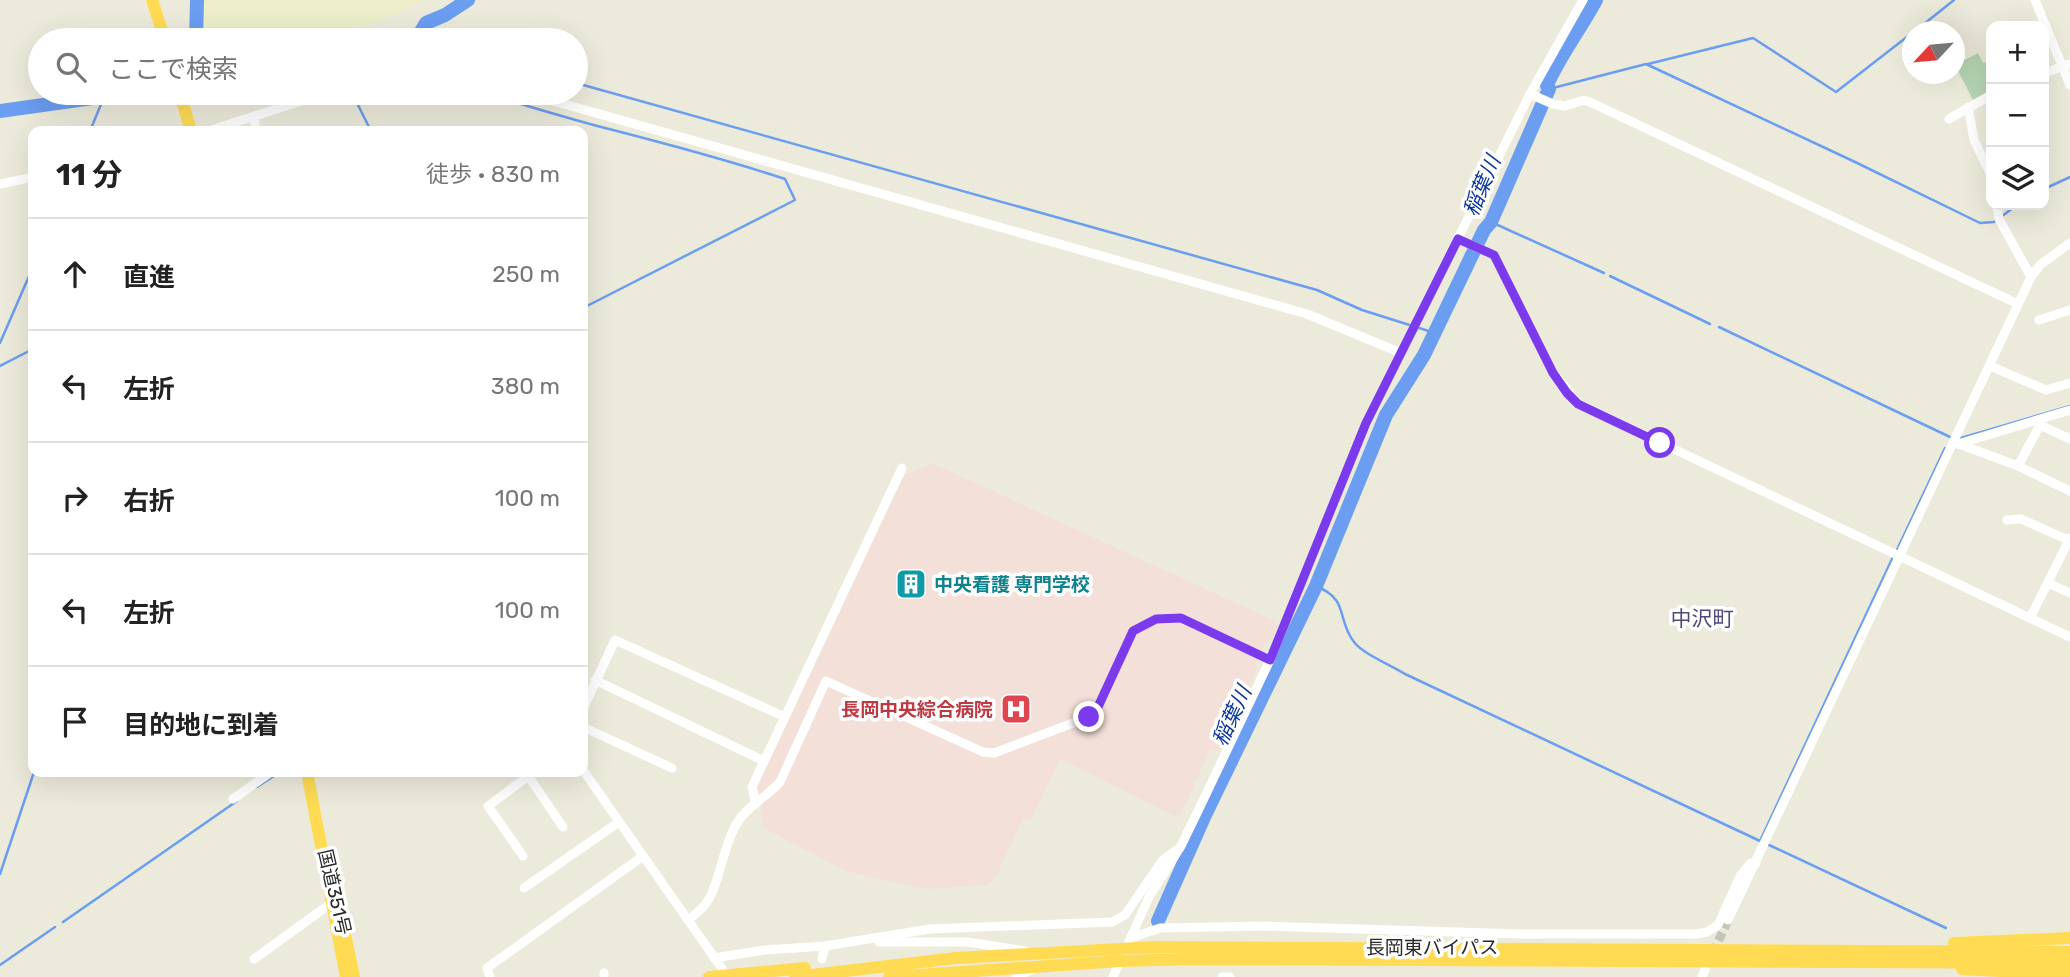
<!DOCTYPE html>
<html lang="ja">
<head>
<meta charset="utf-8">
<style>
  body { margin:0; font-family:Rubik,"Noto Sans JP",sans-serif; background:#f2f2f2; color:#222 }
  .controls { position:absolute; right:21px; top:21px; display:grid; overflow:hidden; border-radius:14px; box-shadow:0 7px 28px #0002 }
  .controls button { width:63px; height:63px; display:grid; place-items:center; padding:0; border:0; border-bottom:2px solid #e0e0e0; background:#fff; color:#222; font:35px sans-serif }
  .compass { position:absolute; left:1902px; top:21px; width:63px; height:63px; border-radius:50%; background:#fff; box-shadow:0 7px 28px #0002; rotate:244deg }
  .stop { position:absolute; width:21px; height:21px; margin:-16px; border:5px solid #7c3aed; border-radius:50%; background:#fff }
  .stop.end { background:#7c3aed; border-color:#fff; box-shadow:0 2px 7px #0008 }
  .list { margin:0; padding:0; list-style:none }
  h2 { display:flex; justify-content:space-between; align-items:center; height:91px; margin:0; padding:0 28px; font-size:30px }
  h2 small { font-size:23px; font-weight:400; color:#767676 }
  .list li { display:grid; grid-template-columns:46px 1fr auto; gap:21px; align-items:center; box-sizing:border-box; height:112px; padding:0 28px; border-top:2px solid #e0e0e0 }
  .list b { display:block; font-size:26px; white-space:nowrap }
  .list em { font-size:23px; font-style:normal; color:#767676 }
  .icon { flex:none; width:38px; height:38px; fill:none; stroke:currentColor; stroke-width:2; stroke-linecap:round; stroke-linejoin:round }
  .map { position:relative; flex:none; width:2070px; height:977px; overflow:hidden }
  .search { position:absolute; background:#fff; box-shadow:0 7px 28px #0002; left:28px; top:28px; width:560px; height:77px; display:flex; align-items:center; gap:18px; box-sizing:border-box; padding:0 24px; border-radius:38px; color:#767676; font-size:26px }
  .panel { position:absolute; background:#fff; box-shadow:0 7px 28px #0002; left:28px; top:126px; width:560px; height:651px; border-radius:14px }
  .map>svg:first-child { display:block }
  .education { fill:#edeeca }
  .medical { fill:#f3e0d8 }
  .cemetery { fill:#b6d6b2 }
  .lines { fill:none; stroke-linecap:round; stroke-linejoin:round }
  .stream { stroke:#6b9df1; stroke-width:2.5 }
  .river { stroke:#6b9df1; stroke-width:14 }
  .minor-tunnel { stroke:#c5c4b7; stroke-width:9; stroke-dasharray:9 4.5; stroke-linecap:butt }
  .minor { stroke:#fff; stroke-width:9 }
  .highway { stroke:#ffdb53; stroke-width:12 }
  .route { stroke:#7c3aed; stroke-width:9 }
  .labels { text-anchor:middle; stroke-width:7; stroke-linejoin:round; paint-order:stroke }
  .culture-label { font-size:19px; font-weight:bold; fill:#0d838f; stroke:#fff; text-anchor:start }
  .health-label { font-size:19px; font-weight:bold; fill:#be3a42; stroke:#fff; text-anchor:end }
  .street-label { font-size:19px; fill:#292929; stroke:#fff }
  .water-label { font-size:21px; font-style:italic; fill:#0b369c; stroke:#fff }
  .neighbourhood-label { font-size:21px; fill:#52497b; stroke:#fff }
</style>
</head>
<body>
<div class="map">
<svg width="2070" height="977" viewBox="0 0 2070 977">
  <rect width="100%" height="100%" fill="#ecebdb"/>
  <!-- education -->
  <polygon class="education" points="195,0 426,0 389,17 355,29 291,40 192,40"/>
  <!-- medical -->
  <polygon class="medical" points="932,463 1275,621 1277,628 1271,641 1264,644 1255,664 1257,670 1218,751 1211,748 1179,818 1060,759 1031,820 1023,819 994,881 987,885 926,889 845,871 764,828 757,787 905,475"/>
  <!-- cemetery -->
  <polygon class="cemetery" points="1978,53 1983,63 1991,60 1991,91 1973,100 1955,65"/>
  <g class="lines">
    <!-- stream -->
    <g class="stream">
      <polyline points="1914,32 1954,0"/>
      <polyline points="1648,64 1753,38 1836,92 1912,33"/>
      <polyline points="576,83 1317,290 1362,310 1435,333"/>
      <polyline points="1549,89 1646,64 1853,161 1980,223 1994,222 2017,205"/>
      <polyline points="361,93 353,95 371,131"/>
      <path d="M483,93c43,12 86,26 130,37 58,15 115,30 172,49l10,21 -212,108"/>
      <polyline points="90,131 104,97"/>
      <polyline points="2044,189 2070,177"/>
      <polyline points="1491,222 1604,273"/>
      <polyline points="1610,276 1710,324"/>
      <polyline points="1719,327 1950,437"/>
      <polyline points="0,343 33,267"/>
      <polyline points="0,366 33,349"/>
      <polyline points="1961,438 2070,406"/>
      <polyline points="1896,552 1945,448"/>
      <path d="M1316,586c34,14 20,33 38,56 9,12 37,23 51,32l355,167 133,-284"/>
      <polyline points="257,787 280,772"/>
      <polyline points="1769,845 1946,928"/>
      <polyline points="0,874 34,772"/>
      <polyline points="63,922 237,801"/>
      <polyline points="0,965 55,927"/>
    </g>
    <!-- river -->
    <g class="river">
      <polyline points="196,40 197,0"/>
      <polyline points="413,40 419,35 426,23 445,15 468,0"/>
      <polyline points="0,111 128,93"/>
      <path d="M1158,921l47,-106 111,-229 70,-171 38,-60 60,-125 7,-8 58,-133 -2,-4c13,-30 33,-55 49,-85"/>
    </g>
    <!-- minor-tunnel -->
    <polyline class="minor-tunnel" points="1713,953 1728,920"/>
    <!-- minor -->
    <g class="minor">
      <polyline points="2035,0 2070,85"/>
      <polyline points="2044,73 2070,64"/>
      <polyline points="525,93 1307,314 1401,353"/>
      <polyline points="1530,94 1553,104 1565,106 1584,100 1590,102 2018,304"/>
      <polyline points="1968,107 1974,140 1991,175"/>
      <polyline points="254,117 256,131"/>
      <polyline points="1949,119 1991,95"/>
      <polyline points="208,131 326,93"/>
      <polyline points="0,184 33,177"/>
      <polyline points="1997,205 1999,219 2031,277"/>
      <polyline points="1458,239 1494,255 1553,373 1579,404 2070,637"/>
      <polyline points="2039,320 2070,310"/>
      <polyline points="1990,366 2046,390 2070,383"/>
      <polyline points="2039,422 2040,425 2070,439"/>
      <polyline points="1953,443 1958,444 2070,410"/>
      <polyline points="1959,444 2018,466 2070,491"/>
      <polyline points="2018,466 2040,425"/>
      <polyline points="2007,520 2021,519 2070,541"/>
      <polyline points="2048,583 2070,593"/>
      <polyline points="2030,618 2070,538"/>
      <polyline points="595,680 764,761"/>
      <polyline points="583,709 615,640 785,717"/>
      <polyline points="583,727 672,768"/>
      <polyline points="583,770 723,970"/>
      <polyline points="527,774 563,827"/>
      <polyline points="233,799 271,772"/>
      <polyline points="756,804 752,787 902,468"/>
      <polyline points="523,856 488,806 534,772"/>
      <polyline points="524,888 619,822"/>
      <path d="M688,920c5,-4 12,-9 16,-14 16,-19 18,-59 33,-83 10,-17 30,-26 43,-41l46,-101 157,71 11,1 95,-36 8,-8 36,-78 23,-12 25,-1 89,42"/>
      <polyline points="1728,920 2031,277 2040,265 2070,243"/>
      <polyline points="1131,938 1160,928 1265,926 1520,934 1697,934 1707,932 1718,925 1740,876 1751,863 1756,863"/>
      <polyline points="879,942 968,942 1025,951"/>
      <polyline points="714,958 765,950 825,946 930,929 1112,922 1125,915 1162,861 1176,850"/>
      <polyline points="254,959 330,904"/>
      <polyline points="822,959 825,946"/>
      <polyline points="604,973 604,977"/>
      <polyline points="490,977 487,968 643,856"/>
      <polyline points="1016,977 1033,969"/>
      <polyline points="1113,977 1149,897 1181,846 1198,811 1270,660 1366,423 1530,94 1583,0"/>
      <polyline points="1222,977 1230,977"/>
      <polyline points="1702,977 1705,970"/>
    </g>
    <!-- highway -->
    <g class="highway">
      <polyline points="152,0 165,40"/>
      <polyline points="180,93 191,131"/>
      <polyline points="307,772 346,977"/>
      <polyline points="341,914 354,977"/>
      <polyline points="1954,943 2070,938"/>
      <polyline points="1962,969 2070,975"/>
      <polyline points="709,977 805,968"/>
      <polyline points="795,977 956,958 1155,947 2070,952"/>
      <polyline points="889,977 1120,961 1191,959 2070,963"/>
    </g>
  </g>
  <g class="lines">
    <!-- route -->
    <polyline class="route" points="1089,717 1097,709 1133,631 1156,619 1181,618 1270,660 1366,423 1458,239 1494,255 1553,373 1567,393 1578,404 1660,443"/>
  </g>
  <!-- icons -->
  <defs>
    <g id="building-square" transform="scale(1.575)"><rect x="-9" y="-9" width="18" height="18" rx="4" fill="#0f9aa8" stroke="#fff"/><path d="M-4-6H4V6H1V3H-1V6H-4ZM-2.5-4.3h1.7v1.8h-1.7ZM.8-4.3h1.7v1.8H.8ZM-2.5-1h1.7V.8h-1.7ZM.8-1h1.7V.8H.8Z" fill="#fff"/></g>
    <g id="hospital-square" transform="scale(1.575)"><rect x="-9" y="-9" width="18" height="18" rx="4" fill="#e0444e" stroke="#fff"/><path d="M-5-5h3v3.5h4V-5h3V5h-3V1.5h-4V5h-3Z" fill="#fff"/></g>
  </defs>
  <g fill-rule="evenodd">
    <use href="#building-square" x="911" y="584"/>
    <use href="#hospital-square" x="1016" y="709"/>
  </g>
  <g class="labels">
    <!-- culture labels -->
    <g class="culture-label">
      <text x="934" y="591">中央看護 専門学校</text>
    </g>
    <!-- health labels -->
    <g class="health-label">
      <text x="993" y="716">長岡中央綜合病院</text>
    </g>
    <!-- street labels -->
    <g class="street-label">
      <text transform="translate(335 892) rotate(77)" y="7">国道351号</text>
      <text x="1432" y="954">長岡東バイパス</text>
    </g>
    <!-- water labels -->
    <g class="water-label">
      <text transform="translate(1482 186) rotate(-67)" y="7">稲葉川</text>
      <text transform="translate(1232 716) rotate(-65)" y="7">稲葉川</text>
    </g>
    <!-- neighbourhood labels -->
    <g class="neighbourhood-label">
      <text x="1702" y="626">中沢町</text>
    </g>
  </g>
</svg>
<div class="controls">
<button>+</button>
<button>−</button>
<button><svg class="icon" aria-label="layers" viewBox="0 0 24 24"><path d="M12 4l9 5-9 5-9-5zM3 14l9 5 9-5"/></svg></button>
</div>
<svg class="compass" viewBox="-18 -18 36 36"><path d="M0-13l5 13h-10z" fill="#e53935"/><path d="M0 13l5-13h-10z" fill="#767676"/></svg>
<div class="stop" style="left:1660px;top:443px"></div>
<div class="stop end" style="left:1089px;top:717px"></div>
<div class="search"><svg class="icon" aria-label="search" viewBox="0 0 24 24"><circle cx="10" cy="10" r="6"/><path d="M15 15l6 6"/></svg>ここで検索</div>
<section class="panel">
<h2>11 分<small>徒歩 · 830 m</small></h2>
<ul class="list">
<li><svg class="icon" aria-label="ahead" viewBox="0 0 24 24"><path d="M12 20V5M6 11l6-6 6 6"/></svg><div><b>直進</b></div><em>250 m</em></li>
<li><svg class="icon" aria-label="left" viewBox="0 0 24 24"><path d="M17 20v-9H6M10 6l-5 5 5 5"/></svg><div><b>左折</b></div><em>380 m</em></li>
<li><svg class="icon" aria-label="right" viewBox="0 0 24 24"><path d="M7 20v-9h11M14 6l5 5-5 5"/></svg><div><b>右折</b></div><em>100 m</em></li>
<li><svg class="icon" aria-label="left" viewBox="0 0 24 24"><path d="M17 20v-9H6M10 6l-5 5 5 5"/></svg><div><b>左折</b></div><em>100 m</em></li>
<li><svg class="icon" aria-label="arrive" viewBox="0 0 24 24"><path d="M6 21V4h12l-3 4 3 4H6"/></svg><div><b>目的地に到着</b></div></li>
</ul>
</section>
</div>
</body>
</html>
